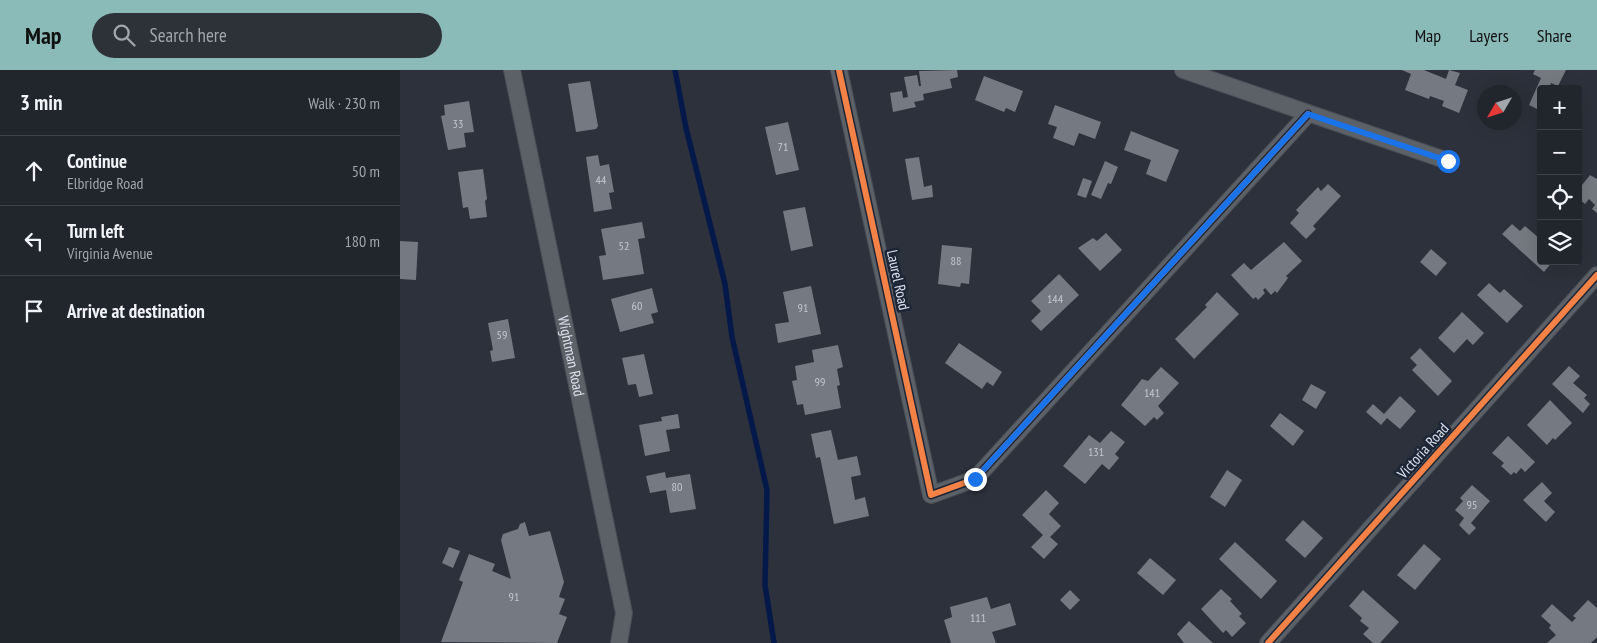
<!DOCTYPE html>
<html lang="en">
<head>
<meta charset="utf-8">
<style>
  body { margin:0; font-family:"PT Sans Narrow",sans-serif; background:#2d3138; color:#f1f3f6 }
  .controls { position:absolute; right:15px; top:15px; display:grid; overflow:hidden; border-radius:5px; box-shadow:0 5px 20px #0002 }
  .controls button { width:45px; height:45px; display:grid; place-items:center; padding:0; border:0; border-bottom:1px solid #3e4248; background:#21252c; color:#f1f3f6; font:25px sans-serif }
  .compass { position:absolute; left:1077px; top:15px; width:45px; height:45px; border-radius:50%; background:#21252c; box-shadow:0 5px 20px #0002; rotate:231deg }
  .stop { position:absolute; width:15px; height:15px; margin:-11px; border:4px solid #1a73e8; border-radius:50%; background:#fff }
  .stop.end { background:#1a73e8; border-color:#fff; box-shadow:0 1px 5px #0008 }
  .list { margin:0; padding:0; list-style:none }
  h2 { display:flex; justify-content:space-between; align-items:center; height:65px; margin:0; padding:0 20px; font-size:21px }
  h2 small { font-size:16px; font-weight:400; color:#a2a5a9 }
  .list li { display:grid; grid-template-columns:32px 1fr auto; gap:15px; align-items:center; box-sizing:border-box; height:70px; padding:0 20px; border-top:1px solid #3e4248 }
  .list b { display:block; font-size:19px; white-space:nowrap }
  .list p { margin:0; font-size:16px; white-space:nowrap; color:#a2a5a9 }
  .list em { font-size:16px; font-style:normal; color:#a2a5a9 }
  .icon { flex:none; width:28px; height:28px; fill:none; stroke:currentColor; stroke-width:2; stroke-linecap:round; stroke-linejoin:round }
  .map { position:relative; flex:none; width:1197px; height:573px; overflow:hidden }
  header { display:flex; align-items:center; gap:30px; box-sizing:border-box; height:70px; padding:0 25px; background:#8bbbb9; color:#111 }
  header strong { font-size:24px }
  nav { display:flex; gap:28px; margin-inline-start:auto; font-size:18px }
  .search { width:350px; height:45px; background:#2d3138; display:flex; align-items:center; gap:12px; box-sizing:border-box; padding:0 18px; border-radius:28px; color:#a2a5a9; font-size:19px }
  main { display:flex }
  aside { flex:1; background:#21252c }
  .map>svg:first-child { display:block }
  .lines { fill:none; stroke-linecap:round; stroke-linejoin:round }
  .stream { stroke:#04184a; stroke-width:5.5 }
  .building { fill:#757a82 }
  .minor-casing { stroke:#494e56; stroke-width:18 }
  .minor { stroke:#5c6067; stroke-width:16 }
  .cycleway-casing { stroke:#1d2636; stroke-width:9 }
  .cycleway { stroke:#f48246; stroke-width:6 }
  .route { stroke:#1a73e8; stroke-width:6 }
  .labels { text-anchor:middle; stroke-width:5; stroke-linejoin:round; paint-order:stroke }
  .number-label { font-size:12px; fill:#c2c8d2 }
  .street-label { font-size:15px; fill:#dbe2ed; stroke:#1d2636 }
</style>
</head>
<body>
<header>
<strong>Map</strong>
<div class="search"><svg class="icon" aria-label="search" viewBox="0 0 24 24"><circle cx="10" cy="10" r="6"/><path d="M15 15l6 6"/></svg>Search here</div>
<nav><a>Map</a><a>Layers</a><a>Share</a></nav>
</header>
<main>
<aside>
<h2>3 min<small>Walk · 230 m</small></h2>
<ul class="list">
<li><svg class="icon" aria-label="ahead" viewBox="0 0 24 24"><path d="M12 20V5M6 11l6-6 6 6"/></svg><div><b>Continue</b><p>Elbridge Road</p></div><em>50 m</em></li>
<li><svg class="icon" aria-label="left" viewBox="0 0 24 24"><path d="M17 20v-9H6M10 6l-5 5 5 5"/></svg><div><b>Turn left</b><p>Virginia Avenue</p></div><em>180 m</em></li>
<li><svg class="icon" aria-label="arrive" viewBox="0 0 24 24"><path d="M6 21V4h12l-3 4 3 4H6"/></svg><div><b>Arrive at destination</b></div></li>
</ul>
</aside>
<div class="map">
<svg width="1197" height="573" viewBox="0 0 1197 573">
  <rect width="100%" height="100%" fill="#2c313b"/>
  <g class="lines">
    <!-- stream -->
    <polyline class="stream" points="275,0 286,58 325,214 332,267 367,420 365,515 374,573"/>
  </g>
  <!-- building -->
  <g class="building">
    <polygon points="557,0 558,7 550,9 552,18 523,24 524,30 514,32 516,37 493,42 490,23 502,21 503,28 508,27 504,7 517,5 519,16 521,16 519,1"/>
    <polygon points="1002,0 1024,0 1046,9 1049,0 1060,3 1055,15 1068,20 1059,43 1042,36 1044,31 1030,26 1029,29 1005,20 1011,4"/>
    <polygon points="1135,0 1166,0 1158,16 1151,13 1149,19 1141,19 1141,41 1129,35 1141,8 1133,4"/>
    <polygon points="584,6 623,21 615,42 606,38 604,42 575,30"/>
    <polygon points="190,11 198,56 196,59 176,62 168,14"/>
    <polygon points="69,31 74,62 64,63 66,77 48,80 41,46 45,45 44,35"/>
    <polygon points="655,35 701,52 695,69 679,63 674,76 653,68 657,57 648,54"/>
    <polygon points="388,52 399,100 376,105 365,57"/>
    <polygon points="731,61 779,80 766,112 746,104 751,90 724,80"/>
    <polygon points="198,85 200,96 209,94 214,122 209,123 212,139 194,142 186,87"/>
    <polygon points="519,87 524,117 532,115 533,127 512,130 505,89"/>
    <polygon points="705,91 718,97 711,114 708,113 701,129 691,125"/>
    <polygon points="83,99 87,129 85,131 87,147 70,149 68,137 63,138 58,102"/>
    <polygon points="1190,105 1197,109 1197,143 1192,139 1195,135 1189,129 1185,134 1178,128 1178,120"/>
    <polygon points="683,108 692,111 686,128 677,125"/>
    <polygon points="928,114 941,126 913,156 916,159 906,169 890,153 899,143 896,140 918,117 921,121"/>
    <polygon points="405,137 413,176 391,181 383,141"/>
    <polygon points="242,152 245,168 238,169 244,204 203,210 199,186 206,185 201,159"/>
    <polygon points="1112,154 1120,161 1125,156 1139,168 1141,165 1141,191 1153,191 1144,202 1102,164"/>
    <polygon points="706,163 722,180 700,201 678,178 693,168 697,171"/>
    <polygon points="0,171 18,172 16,210 0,209"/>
    <polygon points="884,172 902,191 886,206 888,208 877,223 875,221 871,225 865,218 863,220 865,223 858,230 856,227 853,229 831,205 844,193 851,200"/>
    <polygon points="542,175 572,178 569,214 561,213 560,217 538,214"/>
    <polygon points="1031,179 1047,193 1036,206 1020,192"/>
    <polygon points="659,204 679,225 641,261 631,251 641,241 631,231"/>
    <polygon points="1089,213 1100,223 1104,219 1123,236 1107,253 1077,225"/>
    <polygon points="411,216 421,264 378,273 375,254 389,252 383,222"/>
    <polygon points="252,218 258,242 251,244 254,253 220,262 211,229"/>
    <polygon points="817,222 839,244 794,289 775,269 807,237 805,235"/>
    <polygon points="1062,242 1084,263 1073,275 1067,269 1054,283 1038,268"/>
    <polygon points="108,249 115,288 92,292 90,281 93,280 88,253"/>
    <polygon points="559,273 602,302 593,316 587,312 582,319 545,293"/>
    <polygon points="438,275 443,297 437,299 440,315 437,316 441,338 405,345 403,334 397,335 392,311 397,310 395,296 414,292 412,280"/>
    <polygon points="1020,278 1052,311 1038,326 1012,300 1017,295 1010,288"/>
    <polygon points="244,284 253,324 239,327 236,314 228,315 222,288"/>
    <polygon points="1169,296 1180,306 1173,313 1187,325 1184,328 1190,334 1183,343 1152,314"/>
    <polygon points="761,297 779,313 758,336 764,343 757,350 754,347 745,356 721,335 742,309 748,311"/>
    <polygon points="911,314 926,322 916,339 902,330"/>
    <polygon points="1000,326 1016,341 1000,359 987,348 981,355 966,342 973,334 984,344"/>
    <polygon points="1150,330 1172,353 1155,370 1153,368 1147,375 1127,355"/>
    <polygon points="880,343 904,361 893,376 870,356"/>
    <polygon points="278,344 280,358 266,360 270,381 245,386 239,355 262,351 261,347"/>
    <polygon points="431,360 438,390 457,386 461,405 451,407 455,430 465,427 469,446 434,454 420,387 416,388 411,364"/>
    <polygon points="711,361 725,372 715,384 719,388 709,400 702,394 685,414 663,396 689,365 700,373"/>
    <polygon points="1108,366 1135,392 1125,402 1121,398 1116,404 1114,402 1111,405 1101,396 1104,393 1092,383"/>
    <polygon points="827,400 842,410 825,437 810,427"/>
    <polygon points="265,402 266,408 290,404 296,439 270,443 266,420 250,423 246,406"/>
    <polygon points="1142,412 1152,423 1144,431 1155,442 1146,452 1123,430"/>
    <polygon points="1072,415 1090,431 1071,453 1076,458 1069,465 1059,455 1064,448 1055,440 1063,431 1060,428"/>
    <polygon points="646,420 659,433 649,444 661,456 650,467 658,474 644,489 631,477 643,465 622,445"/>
    <polygon points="903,450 923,468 905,488 885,470"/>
    <polygon points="125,452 129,466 150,461 164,512 159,527 165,529 159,544 167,547 157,573 41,572 63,512 59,510 69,484 95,494 92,501 111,509 101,470 103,464 118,459 120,454"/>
    <polygon points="835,472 877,511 861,529 819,489"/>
    <polygon points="1024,474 1041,489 1015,520 997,505"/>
    <polygon points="49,477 60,481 53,498 42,493"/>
    <polygon points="750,488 776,510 763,525 737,503"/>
    <polygon points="821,519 832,529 830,531 842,544 839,546 846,553 832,567 826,560 823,563 801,539"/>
    <polygon points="670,520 680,530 670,540 660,530"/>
    <polygon points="963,520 999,552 980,573 973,573 963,564 969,558 960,551 962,548 949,536"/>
    <polygon points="587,527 591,539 610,533 616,555 592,562 596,573 551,573 544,550 552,547 550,537"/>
    <polygon points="1188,530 1197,538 1197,567 1191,573 1147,573 1156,565 1149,558 1151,555 1141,546 1152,534 1172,552 1176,548 1173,546"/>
    <polygon points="789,551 813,573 784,573 777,564"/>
  </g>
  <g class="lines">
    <!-- minor casing -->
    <g class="minor-casing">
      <g id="minor">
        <path id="s1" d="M112,0l112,543 -5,30"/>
        <polyline points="439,0 531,425 575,409 908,44"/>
        <polyline points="783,0 1048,91"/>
        <polyline points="868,573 1197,205"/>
      </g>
    </g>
    <!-- minor -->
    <use href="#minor" class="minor"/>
    <!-- cycleway casing -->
    <g class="cycleway-casing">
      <g id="cycleway">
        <polyline points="439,0 531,425 575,409 908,44"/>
        <polyline points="868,573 1197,205"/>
      </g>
    </g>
    <!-- cycleway -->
    <use href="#cycleway" class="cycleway"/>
  </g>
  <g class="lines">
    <!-- route -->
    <polyline class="route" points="575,409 908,44 1048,91"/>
  </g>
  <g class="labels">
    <!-- number labels -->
    <g class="number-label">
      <text x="58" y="58">33</text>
      <text x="383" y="81">71</text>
      <text x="201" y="114">44</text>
      <text x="224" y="180">52</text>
      <text x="556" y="195">88</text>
      <text x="655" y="233">144</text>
      <text x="237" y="240">60</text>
      <text x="403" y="242">91</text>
      <text x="102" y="269">59</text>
      <text x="420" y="316">99</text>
      <text x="752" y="327">141</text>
      <text x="696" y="386">131</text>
      <text x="277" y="421">80</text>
      <text x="1072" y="439">95</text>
      <text x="114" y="531">91</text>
      <text x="578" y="552">111</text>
    </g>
    <!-- street labels -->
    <g class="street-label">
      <text transform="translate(498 210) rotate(78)" y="5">Laurel Road</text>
      <text dy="5" stroke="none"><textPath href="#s1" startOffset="292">Wightman Road</textPath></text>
      <text transform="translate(1023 381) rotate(-48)" y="5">Victoria Road</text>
    </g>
  </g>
</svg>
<div class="controls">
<button>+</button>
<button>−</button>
<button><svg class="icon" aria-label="locate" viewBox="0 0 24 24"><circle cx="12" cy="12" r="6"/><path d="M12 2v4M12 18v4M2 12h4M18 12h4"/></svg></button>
<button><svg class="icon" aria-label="layers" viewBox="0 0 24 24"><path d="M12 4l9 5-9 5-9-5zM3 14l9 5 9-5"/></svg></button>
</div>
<svg class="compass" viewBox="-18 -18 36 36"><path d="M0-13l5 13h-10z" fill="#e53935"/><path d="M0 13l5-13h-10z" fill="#a2a5a9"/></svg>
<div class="stop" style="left:1048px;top:91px"></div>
<div class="stop end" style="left:575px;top:409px"></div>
</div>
</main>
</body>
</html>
